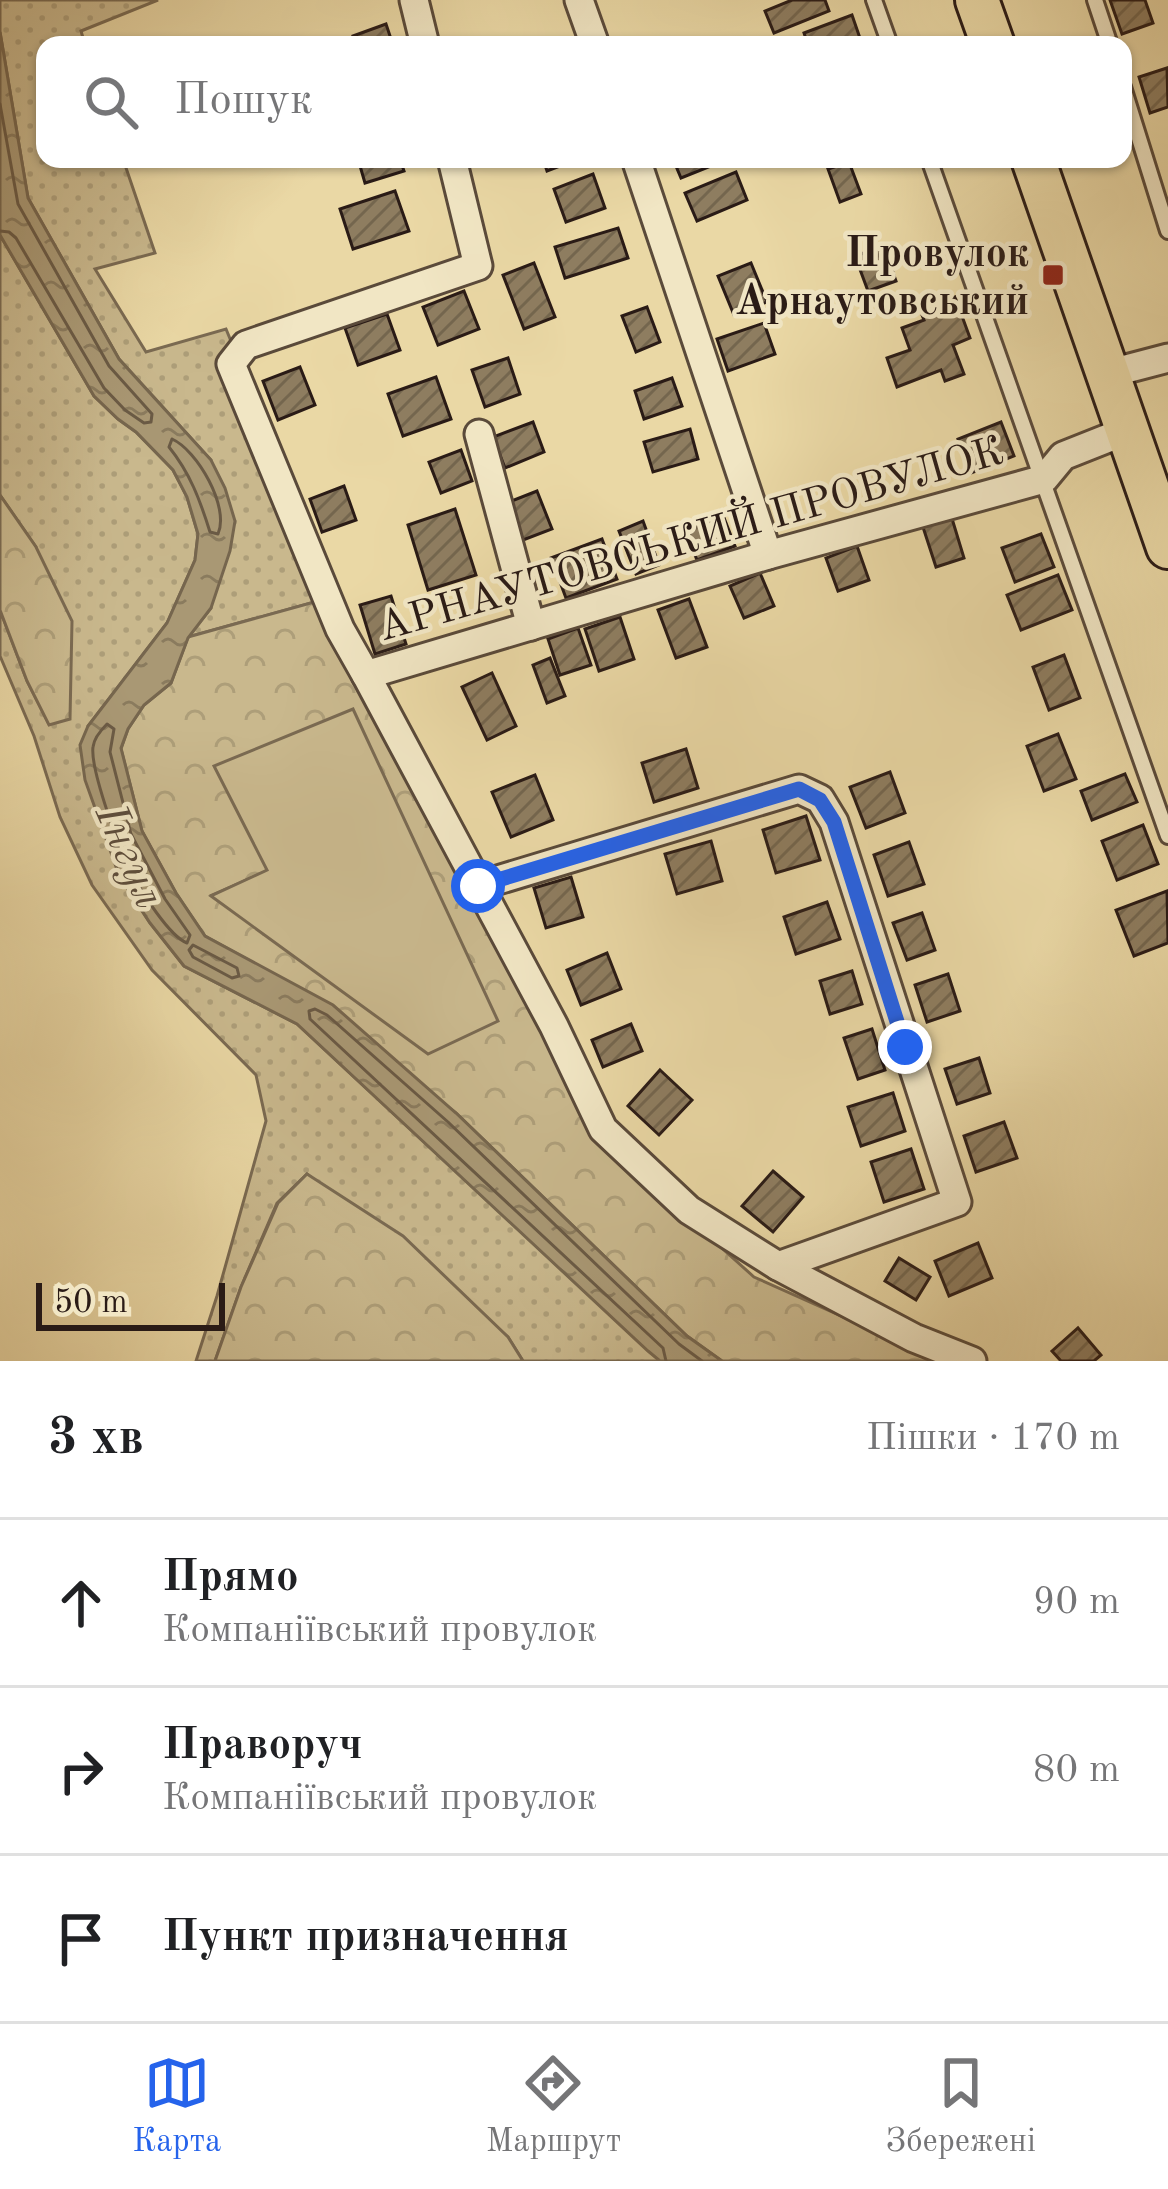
<!DOCTYPE html>
<html lang="uk">
<head>
<meta charset="utf-8">
<style>
  body { margin:0; font-family:"Old Standard TT",serif; background:#f2f2f2; color:#202124 }
  .scale { position:absolute; left:36px; bottom:30px; width:189px; box-sizing:border-box; padding-left:12px; border:6px solid #2a1b16; border-top:0; font-size:33px; line-height:42px; white-space:nowrap; color:#2a1b16; -webkit-text-stroke:9px #f1e6c4; paint-order:stroke }
  .stop { position:absolute; width:36px; height:36px; margin:-27px; border:9px solid #2563eb; border-radius:50%; background:#fff }
  .stop.end { background:#2563eb; border-color:#fff; box-shadow:0 3px 12px #0008 }
  .list { margin:0; padding:0; list-style:none }
  h2 { display:flex; justify-content:space-between; align-items:center; height:156px; margin:0; padding:0 48px; font-size:51px }
  h2 small { font-size:39px; font-weight:400; color:#757577 }
  .list li { display:grid; grid-template-columns:78px 1fr auto; gap:36px; align-items:center; box-sizing:border-box; height:168px; padding:0 48px; border-top:3px solid #e0e0e0 }
  .list b { display:block; font-size:45px; white-space:nowrap }
  .list p { margin:0; font-size:39px; white-space:nowrap; color:#757577 }
  .list em { font-size:39px; font-style:normal; color:#757577 }
  .icon { flex:none; width:66px; height:66px; fill:none; stroke:currentColor; stroke-width:2; stroke-linecap:round; stroke-linejoin:round }
  .map { position:relative; flex:none; width:1168px; height:1361px; overflow:hidden }
  .search { position:absolute; background:#fff; box-shadow:0 3px 9px #0004; left:36px; right:36px; top:36px; height:132px; display:flex; align-items:center; gap:30px; box-sizing:border-box; padding:0 42px; border-radius:24px; color:#757577; font-size:45px }
  .sheet { height:660px; background:#fff }
  nav { display:flex; justify-content:space-around; align-items:center; box-sizing:border-box; height:168px; border-top:3px solid #e0e0e0; background:#fff; font-size:33px; color:#757577 }
  nav a { display:grid; justify-items:center; gap:6px }
  nav .on { color:#2563eb }
  .map>svg:first-child { display:block }
  .grass { fill:url(#grass-dots); stroke:#7a6a52; stroke-width:3 }
  .forest { fill:url(#forest-crowns); stroke:#7a6a52; stroke-width:3; fill-rule:evenodd }
  .green { fill:#c9b88d; stroke:#7a6a52; stroke-width:3 }
  .water { fill:url(#water-ripples); stroke:#76664e; stroke-width:3 }
  .lines { fill:none; stroke-linecap:round; stroke-linejoin:round }
  .shore { stroke:#6a5a45; stroke-width:3 }
  .building { fill:url(#building-hatch); stroke:#2a1b16; stroke-width:3 }
  .service-casing { stroke:#5a4a3a; stroke-width:20 }
  .minor-casing { stroke:#5a4a3a; stroke-width:33 }
  .primary-casing { stroke:#2a1b16; stroke-width:48 }
  .service { stroke:#f1e6c4; stroke-width:14 }
  .minor { stroke:#f1e6c4; stroke-width:27 }
  .primary { stroke:#ead8a5; stroke-width:42 }
  .route { stroke:#2563eb; stroke-width:15 }
  .poi-dot { fill:#8f2418; stroke:#f1e6c4; stroke-width:4.5 }
  .labels { text-anchor:middle; stroke-width:9; stroke-linejoin:round; paint-order:stroke }
  .poi-label { font-size:42px; font-weight:bold; fill:#2a1b16; stroke:#f1e6c4; text-anchor:end }
  .street-label { font-size:42px; fill:#2a1b16; stroke:#f1e6c4 }
  .water-label { font-size:45px; font-style:italic; fill:#5d4d3c; stroke:#f1e6c4 }
</style>
</head>
<body>
<div class="map">
<svg width="1168" height="1361" viewBox="0 0 1168 1361">
  <defs>
    <pattern id="grass-dots" width="8" height="8" patternUnits="userSpaceOnUse" patternTransform="scale(3)"><rect width="8" height="8" fill="#c9b88d"/><path d="M2 2h.1M6 6h.1" fill="none" stroke="#ad9e79" stroke-width="1.8" stroke-linecap="round"/></pattern>
    <pattern id="forest-crowns" width="20" height="18" patternUnits="userSpaceOnUse" patternTransform="scale(3)"><rect width="20" height="18" fill="#c9b88d"/><path d="M2 6a3 3 0 1 1 6 0M12 15a3 3 0 1 1 6 0" fill="none" stroke="#ad9e79"/></pattern>
    <pattern id="water-ripples" width="26" height="14" patternUnits="userSpaceOnUse" patternTransform="scale(3)"><rect width="26" height="14" fill="#a99874"/><path d="M2 4q2-2 4 0t4 0M15 11q2-2 4 0t4 0" fill="none" stroke="#8a7b5e"/></pattern>
    <pattern id="building-hatch" width="6" height="6" patternUnits="userSpaceOnUse" patternTransform="scale(3)"><rect width="6" height="6" fill="#8e7d60"/><path d="M-1 1l2-2M0 6l6-6M5 7l2-2" fill="none" stroke="#74664e"/></pattern>
  </defs>
  <rect width="100%" height="100%" fill="#ead8a5"/>
  <filter id="stains"><feTurbulence type="fractalNoise" baseFrequency=".00167" numOctaves="4"/><feColorMatrix values="0 0 0 0 .2 0 0 0 0 .09 0 0 0 0 .02 0 0 0 .5 -.17"/></filter>
  <radialGradient id="worn" r=".72"><stop offset=".6" stop-color="#630" stop-opacity="0"/><stop offset="1" stop-color="#630" stop-opacity=".3"/></radialGradient>
  <!-- grass -->
  <g class="grass">
    <polygon points="0,0 158,0 81,31 85,45 45,45 45,159 123,159 155,253 95,269 146,352 226,329 336,596 188,637 211,608 211,460 119,359 28,198 0,32"/>
    <polygon points="0,235 94,396 118,419 136,432 173,470 187,497 198,534 195,560 167,623 88,726 119,876 150,923 184,966 297,1024 660,1361 523,1361 508,1337 307,1174 277,1203 241,1287 215,1361 196,1361 217,1296 266,1121 256,1075 152,970 92,885 60,817 34,736 0,656 0,610 27,681 49,724 36,547 0,495"/>
  </g>
  <!-- forest -->
  <g class="forest">
    <polygon points="0,495 36,547 72,621 70,719 49,725 27,681 0,610"/>
    <path d="M336,596l258,537 160,144 188,84h-220l-35,-25 -231,-223 -197,-147 -54,-30 -29,-43 -34,-62 -21,-82 7,-20 16,-24 27,-22 17,-46zM267,871l161,182 -216,-158z"/>
    <polygon points="307,1174 403,1236 508,1337 523,1361 215,1361 241,1287 278,1203"/>
  </g>
  <!-- green -->
  <polygon class="green" points="353,709 498,1021 428,1054 211,896 267,870 214,766"/>
  <!-- water -->
  <polygon class="water" points="0,32 28,198 119,359 211,460 225,488 235,521 230,551 211,608 188,638 171,683 144,705 128,729 121,748 142,831 176,893 205,936 333,1005 456,1113 687,1336 722,1361 660,1361 648,1351 297,1024 184,966 150,923 119,875 85,780 80,745 88,726 167,623 195,560 198,534 187,497 173,470 136,432 118,419 94,396 0,235"/>
  <g class="lines">
    <!-- shore -->
    <g class="shore">
      <polyline points="0,104 18,204 109,366 152,414 151,422 144,423 125,410 104,388 16,238 9,232 0,231"/>
      <path d="M172,439c25,11 58,68 46,95l-8,-2c-10,-32 -20,-59 -41,-85z"/>
      <path d="M107,724l7,5 -4,23 21,82 34,65 25,36 -3,8c-18,-7 -46,-52 -56,-71 -11,-21 -41,-103 -38,-125 1,-9 8,-17 14,-23z"/>
      <polygon points="193,945 237,968 239,976 232,978 193,957 189,950"/>
      <polyline points="666,1361 663,1348 310,1019 309,1011 315,1009 327,1015 448,1122 679,1344 702,1361"/>
    </g>
  </g>
  <!-- building -->
  <g class="building">
    <polygon points="792,0 825,0 829,11 774,33 765,11"/>
    <polygon points="1110,0 1145,0 1153,23 1122,34"/>
    <polygon points="852,15 862,44 808,45 804,33"/>
    <polygon points="386,24 393,45 356,45 353,36"/>
    <polygon points="1167,68 1168,107 1150,113 1139,77"/>
    <polygon points="358,159 400,159 404,171 365,183"/>
    <polygon points="543,159 578,159 547,171"/>
    <polygon points="673,159 725,159 726,160 681,178"/>
    <polygon points="849,162 861,194 840,202 828,169"/>
    <polygon points="736,172 747,200 697,221 685,193"/>
    <polygon points="593,174 605,208 566,222 554,189"/>
    <polygon points="395,191 409,231 353,249 340,209"/>
    <polygon points="618,228 628,258 565,278 555,247"/>
    <polygon points="884,246 896,281 868,291 855,256"/>
    <polygon points="534,263 555,317 524,329 503,275"/>
    <polygon points="751,263 767,302 734,315 718,276"/>
    <polygon points="464,291 479,329 438,345 423,307"/>
    <polygon points="955,297 970,338 953,345 964,374 945,381 941,370 897,387 887,358 910,350 902,328 924,320 920,310"/>
    <polygon points="647,307 660,342 636,352 622,316"/>
    <polygon points="387,314 400,350 358,365 345,328"/>
    <polygon points="764,323 775,354 728,371 717,339"/>
    <polygon points="508,358 520,394 485,407 472,370"/>
    <polygon points="300,367 315,405 278,420 263,381"/>
    <polygon points="436,377 451,419 403,436 388,394"/>
    <polygon points="672,378 682,406 644,419 635,391"/>
    <polygon points="533,422 544,452 505,468 493,437"/>
    <polygon points="1001,422 1014,456 971,473 958,439"/>
    <polygon points="690,429 698,459 653,472 644,442"/>
    <polygon points="461,450 472,481 441,493 429,462"/>
    <polygon points="344,486 356,520 322,532 310,499"/>
    <polygon points="537,491 552,529 523,540 509,502"/>
    <polygon points="455,509 476,575 428,590 408,525"/>
    <polygon points="721,510 735,546 697,560 683,525"/>
    <polygon points="950,512 964,558 936,567 921,521"/>
    <polygon points="643,521 659,565 636,574 619,531"/>
    <polygon points="1041,534 1054,567 1015,582 1002,548"/>
    <polygon points="602,539 617,579 566,598 551,558"/>
    <polygon points="857,546 869,580 838,591 826,558"/>
    <polygon points="760,573 774,606 744,618 730,586"/>
    <polygon points="1058,575 1072,610 1021,630 1007,595"/>
    <polygon points="391,596 406,644 375,654 360,605"/>
    <polygon points="689,599 707,647 676,658 658,610"/>
    <polygon points="620,617 634,659 599,671 585,629"/>
    <polygon points="578,628 591,665 560,675 548,639"/>
    <polygon points="1064,655 1080,698 1049,710 1033,667"/>
    <polygon points="550,658 565,696 547,703 533,665"/>
    <polygon points="492,673 516,726 487,740 462,687"/>
    <polygon points="1058,734 1076,779 1044,791 1027,746"/>
    <polygon points="686,749 698,788 654,802 642,763"/>
    <polygon points="890,772 905,813 866,828 850,787"/>
    <polygon points="1125,774 1137,802 1092,820 1081,791"/>
    <polygon points="535,775 553,820 511,837 492,792"/>
    <polygon points="806,816 820,860 776,873 763,830"/>
    <polygon points="1143,825 1158,864 1117,880 1102,841"/>
    <polygon points="711,841 722,881 677,894 665,854"/>
    <polygon points="909,842 924,884 888,896 874,855"/>
    <polygon points="571,877 583,917 546,928 534,888"/>
    <polygon points="1167,891 1168,943 1134,956 1116,910"/>
    <polygon points="827,902 840,939 796,954 784,917"/>
    <polygon points="922,913 935,950 907,960 893,923"/>
    <polygon points="607,953 621,989 581,1005 567,970"/>
    <polygon points="852,971 862,1004 830,1014 820,981"/>
    <polygon points="948,974 960,1011 927,1022 915,985"/>
    <polygon points="631,1024 642,1051 603,1067 592,1040"/>
    <polygon points="872,1029 885,1070 858,1079 844,1038"/>
    <polygon points="979,1058 990,1093 957,1104 945,1069"/>
    <polygon points="660,1070 692,1100 659,1135 628,1106"/>
    <polygon points="893,1093 905,1131 861,1146 848,1107"/>
    <polygon points="1004,1122 1017,1158 976,1172 964,1136"/>
    <polygon points="911,1149 924,1189 884,1202 871,1162"/>
    <polygon points="773,1171 803,1197 773,1232 742,1206"/>
    <polygon points="978,1243 992,1278 949,1296 935,1261"/>
    <polygon points="899,1258 930,1277 916,1300 885,1281"/>
    <polygon points="1078,1328 1101,1355 1094,1361 1061,1361 1052,1351"/>
  </g>
  <g class="lines">
    <!-- service casing -->
    <g class="service-casing">
      <g id="service">
        <polyline points="874,0 890,45"/>
        <polyline points="1095,0 1110,45"/>
        <polyline points="1123,87 1168,231"/>
        <polyline points="929,159 1168,836"/>
      </g>
    </g>
    <!-- minor casing -->
    <g class="minor-casing">
      <g id="minor">
        <polyline points="414,0 425,45"/>
        <polyline points="579,0 595,45"/>
        <polyline points="452,159 478,266 246,345 231,364 340,629 366,675 768,555 1044,479 1063,456 1126,431"/>
        <polyline points="636,159 768,555"/>
        <polyline points="1107,374 1168,358"/>
        <polyline points="479,434 531,626"/>
        <polyline points="366,675 554,1026 603,1129 689,1210 778,1266 914,1338 972,1361"/>
        <polyline points="478,886 799,789 820,799 834,822 957,1202 778,1266"/>
      </g>
    </g>
    <!-- primary casing -->
    <g class="primary-casing">
      <g id="primary">
        <polyline points="977,0 993,45"/>
        <polyline points="1033,159 1168,547"/>
      </g>
    </g>
    <!-- service -->
    <use href="#service" class="service"/>
    <!-- minor -->
    <use href="#minor" class="minor"/>
    <!-- primary -->
    <use href="#primary" class="primary"/>
  </g>
  <g class="lines">
    <!-- route -->
    <polyline class="route" points="478,886 799,789 820,800 834,822 905,1047"/>
  </g>
  <!-- markers -->
  <rect class="poi-dot" x="1041" y="263" width="24" height="24" rx="6"/>
  <g class="labels">
    <!-- poi labels -->
    <g class="poi-label">
      <text x="1029" y="266">Провулок<tspan x="1029" dy="48">Арнаутовський</tspan></text>
    </g>
    <!-- street labels -->
    <g class="street-label">
      <text transform="translate(690 537) rotate(-16)" y="15">АРНАУТОВСЬКИЙ ПРОВУЛОК</text>
    </g>
    <!-- water labels -->
    <g class="water-label">
      <text transform="translate(132 855) rotate(66)" y="16">Інгул</text>
    </g>
  </g>
  <rect width="100%" height="100%" filter="url(#stains)"/>
  <rect width="100%" height="100%" fill="url(#worn)"/>
</svg>
<div class="scale">50 m</div>
<div class="stop" style="left:478px;top:886px"></div>
<div class="stop end" style="left:905px;top:1047px"></div>
<div class="search"><svg class="icon" aria-label="search" viewBox="0 0 24 24"><circle cx="10" cy="10" r="6"/><path d="M15 15l6 6"/></svg>Пошук</div>
</div>
<section class="sheet">
<h2>3 хв<small>Пішки · 170 m</small></h2>
<ul class="list">
<li><svg class="icon" aria-label="ahead" viewBox="0 0 24 24"><path d="M12 20V5M6 11l6-6 6 6"/></svg><div><b>Прямо</b><p>Компаніївський провулок</p></div><em>90 m</em></li>
<li><svg class="icon" aria-label="right" viewBox="0 0 24 24"><path d="M7 20v-9h11M14 6l5 5-5 5"/></svg><div><b>Праворуч</b><p>Компаніївський провулок</p></div><em>80 m</em></li>
<li><svg class="icon" aria-label="arrive" viewBox="0 0 24 24"><path d="M6 21V4h12l-3 4 3 4H6"/></svg><div><b>Пункт призначення</b></div></li>
</ul>
</section>
<nav>
<a class="on"><svg class="icon" aria-label="map" viewBox="0 0 24 24"><path d="M3 6l6-2 6 2 6-2v14l-6 2-6-2-6 2zM9 4v14M15 6v14"/></svg>Карта</a>
<a><svg class="icon" aria-label="directions" viewBox="0 0 24 24"><path d="M12 3l9 9-9 9-9-9zM9 14v-3h6M13 9l2 2-2 2"/></svg>Маршрут</a>
<a><svg class="icon" aria-label="saved" viewBox="0 0 24 24"><path d="M7 4h10v16l-5-4-5 4z"/></svg>Збережені</a>
</nav>
</body>
</html>
